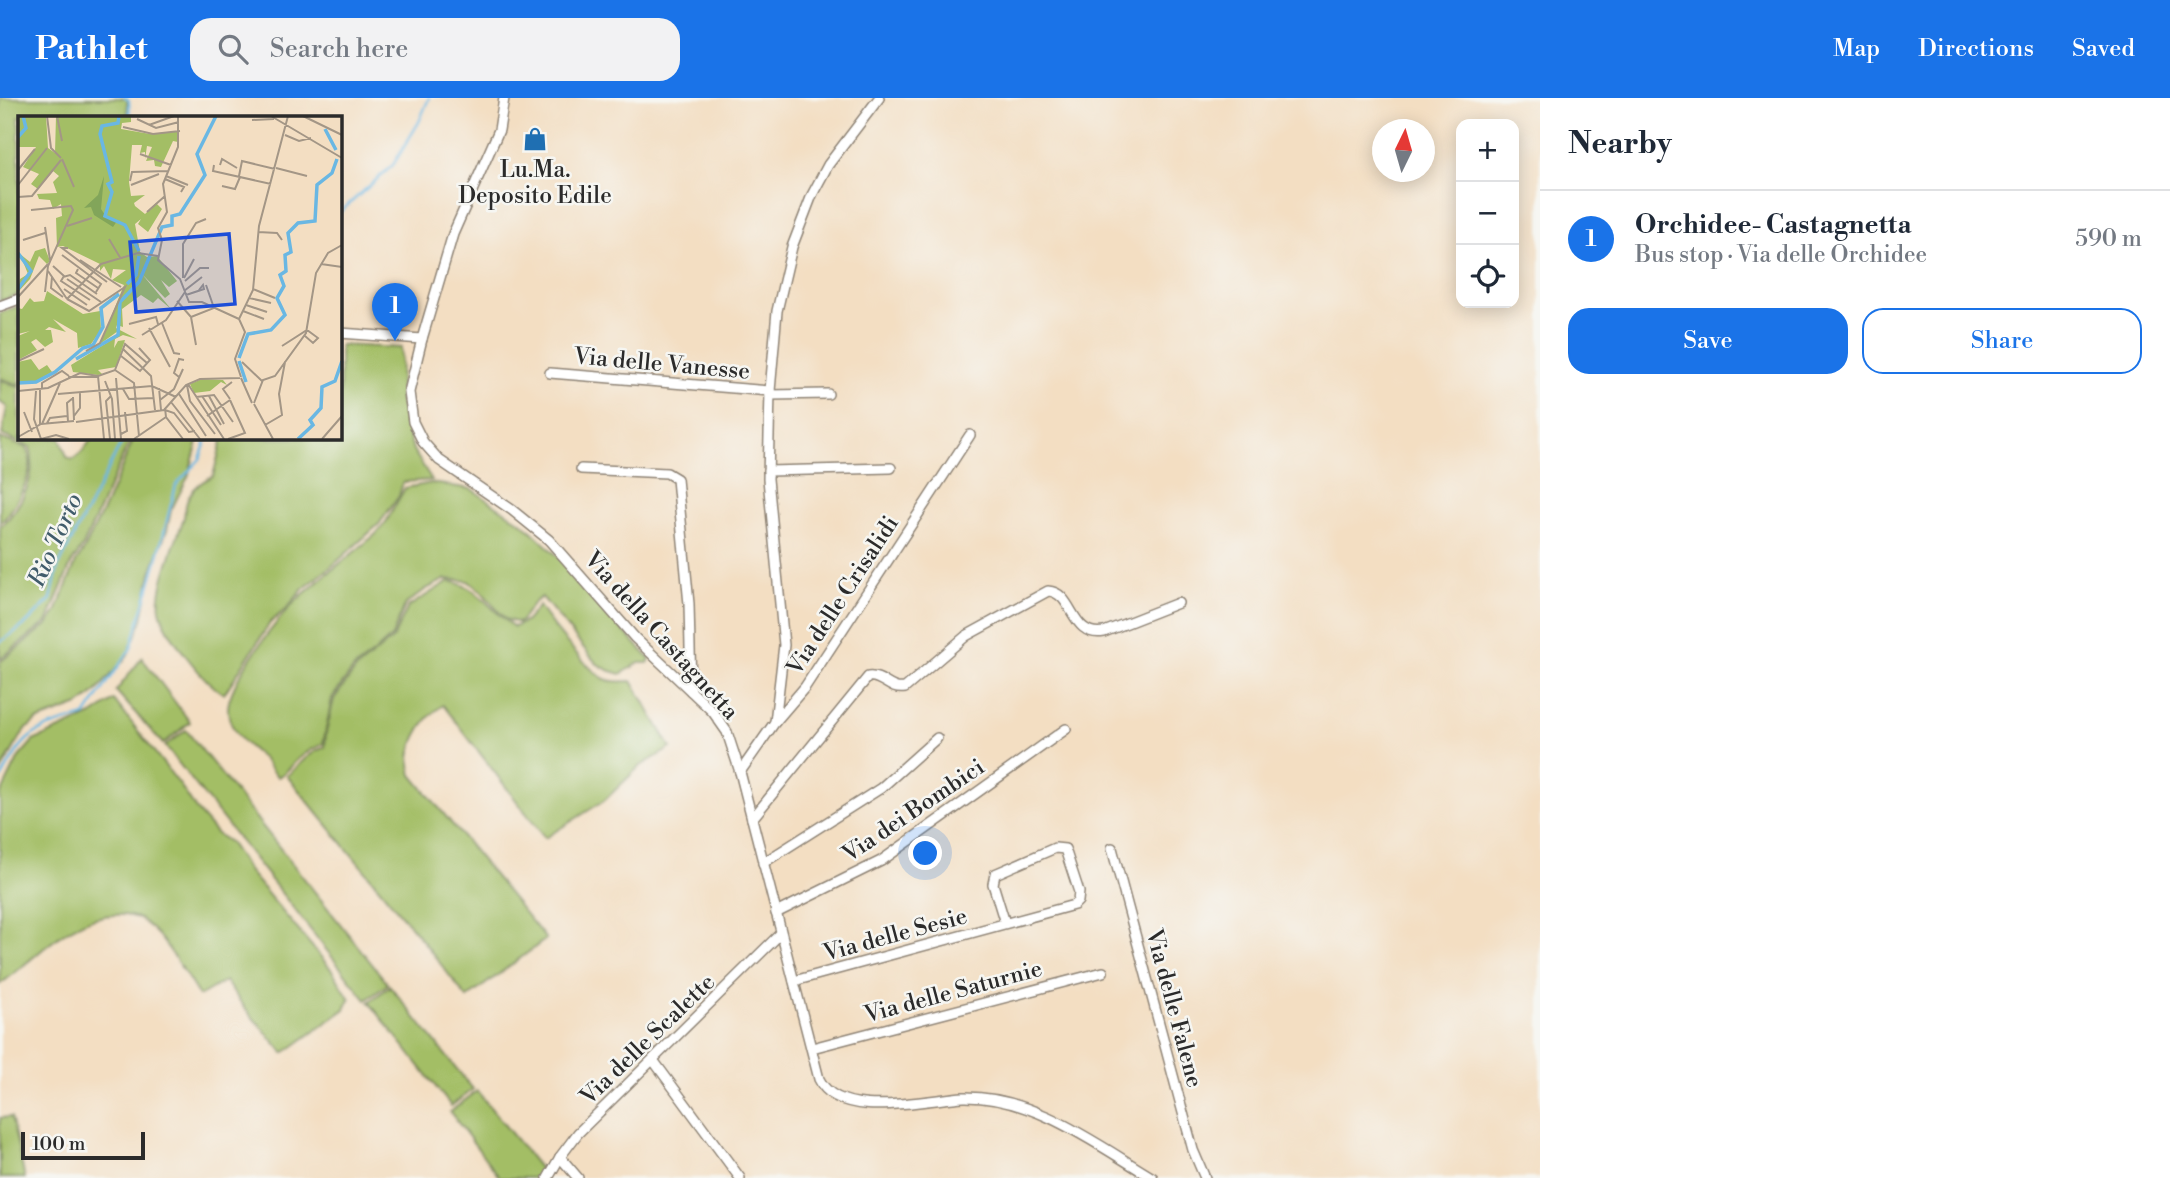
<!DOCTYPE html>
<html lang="en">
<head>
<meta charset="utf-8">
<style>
  body { margin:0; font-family:"Libre Bodoni",serif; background:#f2f2f3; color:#1f2937 }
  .controls { position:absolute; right:21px; top:21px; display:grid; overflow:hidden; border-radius:14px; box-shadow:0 4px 18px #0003 }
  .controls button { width:63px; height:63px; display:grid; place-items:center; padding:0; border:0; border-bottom:2px solid #e0e1e3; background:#fff; color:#1f2937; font:35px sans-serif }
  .compass { position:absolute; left:1372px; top:21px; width:63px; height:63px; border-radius:50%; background:#fff; box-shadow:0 4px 18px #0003; rotate:5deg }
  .scale { position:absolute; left:21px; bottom:18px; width:124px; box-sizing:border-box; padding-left:7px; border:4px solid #2b2b2b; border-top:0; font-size:19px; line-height:24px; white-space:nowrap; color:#2b2b2b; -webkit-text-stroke:5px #f6f6f2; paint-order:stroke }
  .you { position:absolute; left:926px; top:756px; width:24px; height:24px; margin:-18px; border:5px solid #fff; border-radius:50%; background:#1a73e8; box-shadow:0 0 0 10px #1a73e833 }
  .badge { display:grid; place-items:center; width:46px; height:46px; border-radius:50%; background:#1a73e8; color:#fff; font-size:23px; font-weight:700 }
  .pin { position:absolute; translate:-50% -58px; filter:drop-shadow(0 2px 4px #0008) }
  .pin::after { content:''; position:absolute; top:37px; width:24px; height:21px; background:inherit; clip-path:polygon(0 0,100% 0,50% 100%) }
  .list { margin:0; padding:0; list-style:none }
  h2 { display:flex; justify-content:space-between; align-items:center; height:91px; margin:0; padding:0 28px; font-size:30px }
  h2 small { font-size:23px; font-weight:400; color:#747a83 }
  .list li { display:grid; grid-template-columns:46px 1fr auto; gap:21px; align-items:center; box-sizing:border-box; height:98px; padding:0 28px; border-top:2px solid #e0e1e3 }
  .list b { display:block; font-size:26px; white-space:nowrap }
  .list p { margin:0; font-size:23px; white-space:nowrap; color:#747a83 }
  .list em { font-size:23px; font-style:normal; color:#747a83 }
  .actions { display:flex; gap:14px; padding:21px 28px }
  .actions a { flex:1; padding:16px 0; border:2px solid #1a73e8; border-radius:21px; text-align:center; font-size:24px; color:#1a73e8 }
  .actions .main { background:#1a73e8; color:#fff }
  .icon { flex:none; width:38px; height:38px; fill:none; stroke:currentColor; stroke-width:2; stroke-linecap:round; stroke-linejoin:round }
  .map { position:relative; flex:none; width:1540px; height:1080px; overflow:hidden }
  header { display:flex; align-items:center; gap:42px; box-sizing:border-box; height:98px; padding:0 35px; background:#1a73e8; color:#fff }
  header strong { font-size:33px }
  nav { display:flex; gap:38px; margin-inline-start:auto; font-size:24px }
  .search { width:490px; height:63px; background:#f2f2f3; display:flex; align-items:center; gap:18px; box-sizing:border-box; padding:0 24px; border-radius:21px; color:#747a83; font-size:26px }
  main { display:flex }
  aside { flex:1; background:#fff }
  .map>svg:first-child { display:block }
  .green { fill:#a3be65; stroke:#677448; stroke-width:2 }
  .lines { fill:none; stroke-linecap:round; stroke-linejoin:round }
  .stream { stroke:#69b7e3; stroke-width:2.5 }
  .minor-casing { stroke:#8f8476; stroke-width:12 }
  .minor { stroke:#fff; stroke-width:9 }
  .labels { text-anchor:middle; stroke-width:5; stroke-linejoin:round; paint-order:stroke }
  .poi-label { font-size:23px; fill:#2b2b2b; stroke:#f6f6f2 }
  .street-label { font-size:23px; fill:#2b2b2b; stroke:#f6f6f2 }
  .water-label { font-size:24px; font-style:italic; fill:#415c6b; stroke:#f6f6f2 }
  .inset-river { fill:none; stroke:#69b7e3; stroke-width:3.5 }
  .inset-road { fill:none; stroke:#a39686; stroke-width:2 }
  .view { fill:#1d4ed8; fill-opacity:0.15; stroke:#1d4ed8; stroke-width:3.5 }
  .inset-edge { fill:none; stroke:#2b2b2b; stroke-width:3.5 }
</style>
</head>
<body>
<header>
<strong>Pathlet</strong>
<div class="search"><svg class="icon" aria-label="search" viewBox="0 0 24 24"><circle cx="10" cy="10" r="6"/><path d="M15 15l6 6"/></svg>Search here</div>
<nav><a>Map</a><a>Directions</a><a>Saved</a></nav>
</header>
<main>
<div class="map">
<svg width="1540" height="1080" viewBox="0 0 1540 1080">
  <rect width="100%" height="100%" fill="#f6f6f2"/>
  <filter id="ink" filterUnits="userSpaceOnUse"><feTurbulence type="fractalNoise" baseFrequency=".0143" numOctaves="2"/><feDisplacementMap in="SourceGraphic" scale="14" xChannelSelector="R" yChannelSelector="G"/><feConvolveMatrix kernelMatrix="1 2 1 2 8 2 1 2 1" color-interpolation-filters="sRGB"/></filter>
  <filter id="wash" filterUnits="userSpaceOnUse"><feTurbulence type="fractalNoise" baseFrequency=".00686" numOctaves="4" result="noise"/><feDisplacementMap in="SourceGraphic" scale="28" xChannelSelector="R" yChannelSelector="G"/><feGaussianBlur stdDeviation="1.57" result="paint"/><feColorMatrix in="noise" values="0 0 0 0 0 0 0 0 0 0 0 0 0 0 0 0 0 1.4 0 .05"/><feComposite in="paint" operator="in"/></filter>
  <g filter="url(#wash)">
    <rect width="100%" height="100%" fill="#f3dec2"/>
    <!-- green -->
    <g class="green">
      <polygon points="0,0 127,0 128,19 19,19 19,196 0,203"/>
      <polygon points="19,208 19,287 0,280 0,215"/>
      <path d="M340,247l61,3 -1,53 13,49 19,30 -29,2 -4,14 -20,28 -47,42 -29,23 -15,18 -18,16 -46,71c-20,-11 -59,-61 -64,-84 -4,-23 17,-70 24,-93 1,-7 2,-15 5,-21 6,-10 14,-15 24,-20l9,-35 -1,-3h119z"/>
      <path d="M0,282l19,7v51h41l7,19 6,3 11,-10 8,-12h39l-48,108 -12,18 -24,58 -47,37v-132c21,-19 38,-52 30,-80l-28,-12 5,-28 -7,-5z"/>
      <path d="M0,340l27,10c1,4 3,8 3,12 2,17 -17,52 -30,63z"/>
      <polygon points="134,340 199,340 188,379 171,412 167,432 151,474 142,521 127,559 95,595 79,607 36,623 24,633 0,674 0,564 48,526 56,514 76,464 84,452 106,406"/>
      <path d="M432,385l39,6 53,35 44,42 39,47 43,46 -2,4h-9l-18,11 -13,-4 -12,-7 -54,-66c-13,7 -14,16 -23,26l-14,-4 -23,-27 -14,-11 -22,-2 -20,10 -21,16 -13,31 -19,18 -19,14 -22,30 -9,46c-10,5 -20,9 -27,17 -8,8 -7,10 -18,16 -8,-6 -10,-14 -17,-20 -15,-12 -31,-25 -33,-46 -2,-26 50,-94 70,-112 25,-23 52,-43 78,-65l10,-12 19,-34z"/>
      <path d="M449,483c30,5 42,30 65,46l11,-5 14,-16c10,16 50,66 66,73 8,4 18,2 27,2l39,67 -32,19 -34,33 -60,38 -102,-133c-21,14 -39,44 -31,70l134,164 -79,59 -45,-58 -135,-164c13,-12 21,-23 38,-29l1,-14 8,-34 22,-30 37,-31 15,-31z"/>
      <polygon points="142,560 190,624 163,646 116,593"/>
      <path d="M114,602l66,85 17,26 20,23 12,8 20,30 83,98 18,29 -5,10 -61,44 -36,-41 -23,-31 -26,15c-15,-23 -33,-57 -55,-74 -5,-5 -13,-6 -20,-7 -52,-4 -85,42 -124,69v-188l19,-39 14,-16 59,-26z"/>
      <polygon points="186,632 388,886 366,902 165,648"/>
      <polygon points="390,888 473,991 451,1008 369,904"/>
      <polygon points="477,993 541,1072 537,1080 500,1080 450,1014"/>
      <polygon points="11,1019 25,1080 0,1080 0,1020"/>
    </g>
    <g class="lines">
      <!-- stream -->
      <g class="stream">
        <polyline points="125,0 129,2 130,19"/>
        <polyline points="340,114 393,67 419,24 429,0"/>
        <polyline points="0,544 26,526 51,501 58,469 124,340"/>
        <path d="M0,683c26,-50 32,-50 85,-65l46,-68 26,-88 19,-75 24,-26 7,-21"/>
      </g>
    </g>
  </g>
  <g filter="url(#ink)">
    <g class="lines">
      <!-- minor casing -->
      <g class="minor-casing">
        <g id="minor">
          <path d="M504,0l-5,32 -46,104 -31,105 -13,53 4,30 10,20 16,18 73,50 37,30 86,98 78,74 14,20 13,40 79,307c20,43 107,20 145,18 70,-1 132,47 189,81"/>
          <polyline points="0,208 19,201"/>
          <polyline points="340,235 422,241"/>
          <polyline points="550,275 770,293"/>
          <polyline points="770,297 828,296"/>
          <polyline points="581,371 667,375 677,381 689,506 691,593"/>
          <polyline points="768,373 891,370"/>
          <polyline points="775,624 784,547 768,381 770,293 777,213 792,149 812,97 828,67 879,0"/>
          <polyline points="740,674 775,624 805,589 970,337"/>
          <path d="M752,721l116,-142c15,-2 21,14 37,11l61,-52 82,-45c26,1 22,47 56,41l74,-29"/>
          <polyline points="1112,750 1193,1052 1205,1080"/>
          <polyline points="763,765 881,690 937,640"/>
          <polyline points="776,815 881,763 1066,631"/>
          <polyline points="794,883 1074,807 1078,803 1079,794 1065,751 1055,750 995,776 993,786 1005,825"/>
          <polyline points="812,950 1103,874"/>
          <polyline points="653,962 740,1080"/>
          <polyline points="560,1059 578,1080"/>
          <polyline points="548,1080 560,1059 578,1035 780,836"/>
        </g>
      </g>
      <!-- minor -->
      <use href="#minor" class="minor"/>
    </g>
  </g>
  <!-- icons -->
  <defs>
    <g id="shop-bare" transform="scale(1.89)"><path d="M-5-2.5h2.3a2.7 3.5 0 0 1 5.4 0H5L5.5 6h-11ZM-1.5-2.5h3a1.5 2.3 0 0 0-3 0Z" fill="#1f6fb2" stroke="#f6f6f2" stroke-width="2.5" paint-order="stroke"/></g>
  </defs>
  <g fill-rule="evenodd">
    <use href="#shop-bare" x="535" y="41"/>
  </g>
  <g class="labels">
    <!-- poi labels -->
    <g class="poi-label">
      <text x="535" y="79">Lu.Ma.<tspan x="535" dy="26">Deposito Edile</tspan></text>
    </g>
    <!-- street labels -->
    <g class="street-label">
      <text transform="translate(662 265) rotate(5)" y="8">Via delle Vanesse</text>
      <text transform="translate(842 497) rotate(-57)" y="8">Via delle Crisalidi</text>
      <text transform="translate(662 537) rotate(48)" y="8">Via della Castagnetta</text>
      <text transform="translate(913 712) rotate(-34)" y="8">Via dei Bombici</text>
      <text transform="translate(895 836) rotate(-15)" y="8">Via delle Sesie</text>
      <text transform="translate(953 893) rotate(-15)" y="8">Via delle Saturnie</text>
      <text transform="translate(1175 910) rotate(75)" y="8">Via delle Falene</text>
      <text transform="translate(647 941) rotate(-44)" y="8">Via delle Scalette</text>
    </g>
    <!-- water labels -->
    <g class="water-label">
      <text transform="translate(55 442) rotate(-66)" y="8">Rio Torto</text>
    </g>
  </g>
  <!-- overview -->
  <g transform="translate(18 18)">
    <rect width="324" height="324" fill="#f3dec2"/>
    <path d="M0,0h28l2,32 7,5 1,-37h75v6l-9,1 -1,6 29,5 29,-3 -1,11 -5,-1 -12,26 -6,-1 -1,-6 -8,1 6,-14 -5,-1 -2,13v-7l-5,1 2,-8h-10l-3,37 2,14 14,-1 -11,8 1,3 10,8 11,-11 6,6 -14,23 -10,-8 3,-5 -6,5 5,28 7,5 10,-1 20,25 -8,6 -8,-7 9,14 -5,4 -23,-24 29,35 -13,-11 -5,5 -12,-8 -19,14 1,18 -6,-2 -1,3 21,11 -14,-4 -8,4 -1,9 4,-7 7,-1 -9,27 -18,3 4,4 -4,1 -25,-3 -2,-7 47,-29v-5l-18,13 24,-59 -12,-5 14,-10 -13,-1 -2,10 -7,-13 -4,5v-7l-37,-18 -6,1 -1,-29 6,-2 -1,-12 -8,5 -3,-9 -11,-1 -2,-5 20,-1 -4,-11 6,-6 -6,-5 -15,18 -7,-5 8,-10 -16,-7 13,-20h-18zM27,132l5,13 -3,3 -8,-8 -9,23 -12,13 2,-13 8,-5 -8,-20 10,8 5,-11zM29,175l36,23 17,-3 1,19 -10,14 -13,4 -1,-15 -24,-14 13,13 -17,-5 -4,3h6l2,12 -8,5 -9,-8 -5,3 6,8 -19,10v-24l12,-5 -12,3v-26l4,1 8,-11 4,4 10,-1zM13,243l8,11 8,-5 5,7 -16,9 -18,1v-20zM184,263l21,1 4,5 -6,-3 -11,9 -16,2 -4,-9z" fill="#a3be65"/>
    <path d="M86,60l-3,33 6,9 10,3 -4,6 -19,-12 -3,-8 -7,1 14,-13z" fill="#82a55a"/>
    <path class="inset-river" d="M101,0l-1,7 -16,3 -2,8 12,48 -4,2 4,8 -7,24 20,9 14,26M307,13l11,21M0,21l8,-9 -3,-12M0,137l13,18 -13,18M109,168l9,-9 3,-19M221,242l9,-24 23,-4 14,-15 -8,-17 7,-12 -4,-11 6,-4 -1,-16 6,-3 -3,-19 10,-10 17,-2 2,-36 15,-12 5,-14M58,243l42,-24 2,-33 19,-20 23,-55 10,-2v-9l8,-2 25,-39 -8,-21 19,-38M221,245l7,21M0,267l18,-1 19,-10 28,-24 10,-3 10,-18 -2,-19 18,-14M280,323l15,-14 -3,-5 11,-12 1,-21 13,-6 7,-20"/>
    <path class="inset-road" d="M29,0l4,32 10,10M39,0l5,25M160,0v31l-15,37 4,28 -9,16 4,12 -4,20 22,19 9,23h13l37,17M253,0l71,42M285,0l39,19M119,3l19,9 23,-6M234,4l22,-1M131,9l25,-9M105,11l30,7 27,-3M267,19l14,6 12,-3M122,38l31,11M44,43l12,28M196,49l-1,6 58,13M202,49l2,-6 15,9M258,52l31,8M0,54l17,-21M148,60l22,9M221,60l3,-15 33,8M147,63l19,8 -3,5M112,65l2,-9 36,-1M0,69l29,-37M113,69l28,-11M204,70l13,3 5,-12M0,81l14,-1 29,-36M13,94l40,-4 2,4 -25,56 -3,26M129,96l18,-16M49,110l25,-8M27,111l5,33M240,116l19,1 5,7M91,123l12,20M5,124l22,-7M50,132h-6l45,34M44,139l39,29 -5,8M62,144l41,27M303,148l21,3M35,150l11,10 -3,5 29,19M60,153l-2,4 22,15M30,155l19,28M34,161l-1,11 12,9M45,161l7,-2 27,19M165,162v-34l13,-21 10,-4M166,162l10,-19M49,163l34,23M167,165l15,-13h9M46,173l23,16M235,173l22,9M166,175l18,-14M168,179l18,-6 -1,-4 -4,5M0,181l30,-33M231,182l22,5M49,183l22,12 36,-24 -25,56 -14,8M49,183l34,-35 37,-11 20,3M159,185l14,16M228,189l21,7M225,195l21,8M173,201l23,-9 -8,-23M173,201l5,28M144,207l12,30 6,1M111,208l27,-7 2,7M131,212l21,39M124,219l24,-15 19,-28M264,230l25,-16 11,8 -5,5 -8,-7M105,233l28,27 4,34M103,240l19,15 10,-11 -11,-12M0,245l26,-12M224,246l20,19M97,254l10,-26 22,19M50,261h30M161,261l-5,-4 5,-14 5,1M223,261l-6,-18 10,-27 -6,-13 14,-29 6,-64 29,-110M98,262l5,61M223,262l11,25M87,265l7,18 3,40M170,268l36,55M169,269l3,16 25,33M141,272l2,22M24,273v-6l20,-12 7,5M105,273l6,10 25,-1M0,275l30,-3 32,-15 18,3M18,275l-2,28 7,20M40,278l94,-8 24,11M161,278l27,42M184,280l19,29M191,280l15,28M55,281l1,23M178,281l18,-2 19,27M212,283l-7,-10 9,-7M142,284l14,-11 9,-20M153,286l29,37M236,287l9,-23 12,-4 31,-43 10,-60 12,-20 14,-8M236,288l19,35M147,292l1,9 17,22M147,294l9,3 15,19 6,-1M6,296l8,20M56,300l6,-8v-15M189,300l23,-16M50,306l-1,-19 6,-5M58,306l88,-12 22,-25 14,-6 40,-1M29,307l3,-5 17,-2M24,308l18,-41M22,309v-35M247,309l17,-10 -3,-21 6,-32M103,318l6,-3 -2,-19M0,321l23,-13 33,-3M23,323l15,-4 13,4M86,323l-6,-63 17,-6 19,13 5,53M92,323l-4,-38 5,-5M116,323l32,-22M210,323l17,-6 -15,-33M304,323l20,-23"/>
    <path class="view" d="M211,118l6,70 -99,8 -6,-70z"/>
    <rect width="324" height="324" class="inset-edge"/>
  </g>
</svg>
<div class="controls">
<button>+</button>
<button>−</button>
<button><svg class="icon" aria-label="locate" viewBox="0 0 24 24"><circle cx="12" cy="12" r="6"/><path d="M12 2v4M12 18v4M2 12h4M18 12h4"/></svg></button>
</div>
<svg class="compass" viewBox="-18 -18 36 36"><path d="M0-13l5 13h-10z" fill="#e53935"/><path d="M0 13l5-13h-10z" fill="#747a83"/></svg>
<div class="scale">100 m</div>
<div class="you"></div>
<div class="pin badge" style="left:395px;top:243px">1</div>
</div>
<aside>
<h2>Nearby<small></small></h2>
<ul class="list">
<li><span class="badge">1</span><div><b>Orchidee- Castagnetta</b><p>Bus stop · Via delle Orchidee</p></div><em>590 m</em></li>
</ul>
<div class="actions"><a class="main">Save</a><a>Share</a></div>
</aside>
</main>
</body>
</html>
